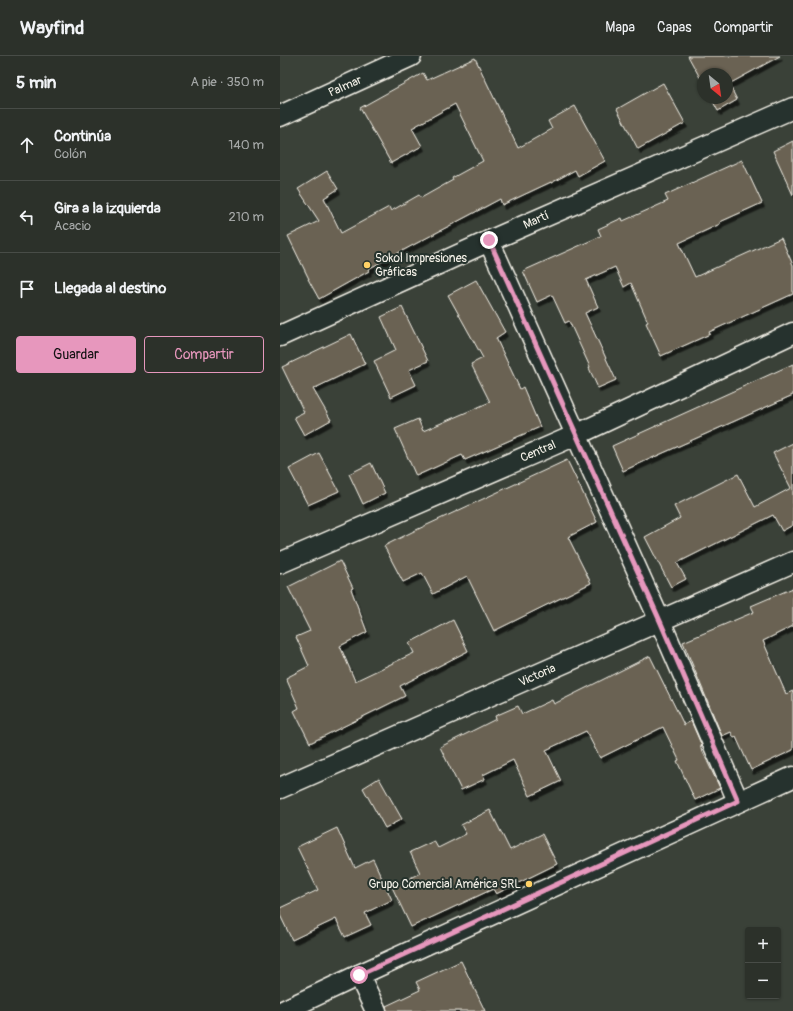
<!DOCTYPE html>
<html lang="es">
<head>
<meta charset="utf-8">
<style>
  body { margin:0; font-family:Pangolin,sans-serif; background:#343932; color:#f1f3f6 }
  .controls { position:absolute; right:12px; bottom:12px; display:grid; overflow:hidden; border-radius:4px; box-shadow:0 1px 3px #0004 }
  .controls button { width:36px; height:36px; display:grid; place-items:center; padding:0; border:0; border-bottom:1px solid #484c47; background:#2c312a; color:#f1f3f6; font:20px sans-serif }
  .compass { position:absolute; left:417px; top:12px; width:36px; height:36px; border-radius:50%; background:#2c312a; box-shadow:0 1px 3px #0004; rotate:151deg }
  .stop { position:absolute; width:12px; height:12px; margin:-9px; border:3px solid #e797bd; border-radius:50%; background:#fff }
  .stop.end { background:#e797bd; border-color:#fff; box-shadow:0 1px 4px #0008 }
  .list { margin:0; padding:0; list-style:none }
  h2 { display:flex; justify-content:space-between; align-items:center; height:52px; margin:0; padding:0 16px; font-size:17px }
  h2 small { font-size:13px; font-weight:400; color:#a6a9a8 }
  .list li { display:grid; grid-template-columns:26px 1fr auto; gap:12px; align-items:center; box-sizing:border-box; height:72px; padding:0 16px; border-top:1px solid #484c47 }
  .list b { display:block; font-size:15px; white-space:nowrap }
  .list p { margin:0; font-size:13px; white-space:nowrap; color:#a6a9a8 }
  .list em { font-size:13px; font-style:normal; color:#a6a9a8 }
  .actions { display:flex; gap:8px; padding:12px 16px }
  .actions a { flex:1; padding:9px 0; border:1px solid #e797bd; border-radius:4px; text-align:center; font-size:14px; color:#e797bd }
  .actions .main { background:#e797bd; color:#111 }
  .icon { flex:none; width:22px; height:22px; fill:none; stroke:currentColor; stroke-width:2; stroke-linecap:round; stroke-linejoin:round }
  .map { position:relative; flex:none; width:513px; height:955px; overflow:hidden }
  header { display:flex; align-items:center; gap:24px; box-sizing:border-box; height:56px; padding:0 20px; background:#2c312a; border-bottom:1px solid #484c47 }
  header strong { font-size:19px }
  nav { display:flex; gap:22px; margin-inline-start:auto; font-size:14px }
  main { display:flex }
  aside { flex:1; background:#2c312a }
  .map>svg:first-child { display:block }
  .building { fill:#6a6252; stroke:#f4f1e8; filter:url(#shadow) }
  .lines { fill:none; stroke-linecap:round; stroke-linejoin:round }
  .minor-casing { stroke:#f4f1e8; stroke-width:23 }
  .minor { stroke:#26332d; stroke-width:20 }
  .route { stroke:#e797bd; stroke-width:5 }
  .poi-dot { fill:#ffd166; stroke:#26332d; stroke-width:1.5 }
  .labels { text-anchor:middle; stroke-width:4; stroke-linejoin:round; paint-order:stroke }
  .street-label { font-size:12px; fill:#f4f1e8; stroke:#26332d }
  .poi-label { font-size:12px; fill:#f4f1e8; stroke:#26332d; text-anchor:start }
</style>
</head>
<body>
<header>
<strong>Wayfind</strong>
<nav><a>Mapa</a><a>Capas</a><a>Compartir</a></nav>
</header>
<main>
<aside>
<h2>5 min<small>A pie · 350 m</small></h2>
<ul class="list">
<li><svg class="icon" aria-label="ahead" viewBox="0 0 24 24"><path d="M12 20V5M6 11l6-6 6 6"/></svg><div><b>Continúa</b><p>Colón</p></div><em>140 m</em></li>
<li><svg class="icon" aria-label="left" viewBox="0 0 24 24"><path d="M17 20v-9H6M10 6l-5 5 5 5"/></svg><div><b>Gira a la izquierda</b><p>Acacio</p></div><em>210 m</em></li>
<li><svg class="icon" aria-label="arrive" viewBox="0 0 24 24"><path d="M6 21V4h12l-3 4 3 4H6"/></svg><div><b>Llegada al destino</b></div></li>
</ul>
<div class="actions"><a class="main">Guardar</a><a>Compartir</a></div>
</aside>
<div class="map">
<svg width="513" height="955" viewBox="0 0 513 955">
  <defs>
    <filter id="shadow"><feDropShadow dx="2.5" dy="4.5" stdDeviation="0" flood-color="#0009"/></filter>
  </defs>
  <rect width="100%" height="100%" fill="#3a4138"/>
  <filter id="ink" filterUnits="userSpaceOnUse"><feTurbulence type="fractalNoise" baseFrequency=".025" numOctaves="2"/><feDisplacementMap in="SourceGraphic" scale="8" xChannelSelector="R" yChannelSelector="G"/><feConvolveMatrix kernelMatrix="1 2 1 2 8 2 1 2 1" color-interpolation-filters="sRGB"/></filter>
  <g filter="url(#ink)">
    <!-- building -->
    <g class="building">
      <polygon points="408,0 500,0 449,28 457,44 438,55 431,42 447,42 447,18 423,18 423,27"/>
      <polygon points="195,2 238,92 272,73 268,65 295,50 325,105 298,120 295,114 271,127 271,126 222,149 220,143 88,213 89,215 39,243 28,223 29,223 8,180 39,165 18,133 47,115 58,133 44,142 61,177 109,151 111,155 139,139 141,142 173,124 172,122 203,105 175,48 132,72 142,90 111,107 80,52 143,17 147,24"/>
      <polygon points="383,27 405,67 358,93 337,53"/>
      <polygon points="513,85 513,139 493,95"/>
      <polygon points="462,104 482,147 440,166 440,168 399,187 415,221 501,182 513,209 513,238 429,276 430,278 381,300 366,267 368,266 351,227 344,231 335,211 306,224 318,251 305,257 336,324 318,332 309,312 310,311 289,265 285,267 272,239 257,246 243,215 321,180 318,173 342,162 343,165 388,145 385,139"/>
      <polygon points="196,224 225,276 216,282 240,333 243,331 260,371 185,404 182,399 136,420 115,373 138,363 143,375 210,346 191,308 203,302 168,239"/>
      <polygon points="122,251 148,305 129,314 136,329 111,341 94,305 116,294 101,261"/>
      <polygon points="71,278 85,308 33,333 51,364 24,379 14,361 24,356 2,311"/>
      <polygon points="513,308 513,339 343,415 332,390"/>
      <polygon points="513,387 513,469 502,475 493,459 397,507 406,523 391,531 365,481 400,462 394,450 458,418 475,451 511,432 493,397"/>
      <polygon points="39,397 59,435 28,449 9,413"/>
      <polygon points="287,404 317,466 288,481 311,527 214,575 187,520 153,538 142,517 123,526 104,490 134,475"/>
      <polygon points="91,407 105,437 83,448 69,418"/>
      <polygon points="60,505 73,532 71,533 87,576 60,590 75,625 134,597 129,587 173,564 188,595 120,630 125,640 30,687 14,655 19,652 6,622 29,610 16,581 30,575 8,531"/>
      <polygon points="513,532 513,570 483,585 506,638 513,635 513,694 471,714 456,681 454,682 451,676 442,680 403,586 474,556 471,550"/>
      <polygon points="370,600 404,669 411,665 422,690 420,690 440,732 415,744 397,705 399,704 383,671 320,702 306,675 266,694 281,725 250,740 233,704 203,719 205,723 181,734 160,691 216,663 215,660 238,650 242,658 272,644 274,648"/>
      <polygon points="99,722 122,763 105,772 83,732"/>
      <polygon points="210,754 230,794 262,778 277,808 216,838 213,833 131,871 112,831 140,817 130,796 154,785 158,792 186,778 181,769"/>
      <polygon points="57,772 75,812 93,803 112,844 85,857 91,869 65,881 56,863 12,884 0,859 0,852 38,834 17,791"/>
      <polygon points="181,905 205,955 107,955 106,950 140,934 136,926"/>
    </g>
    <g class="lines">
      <!-- minor casing -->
      <g class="minor-casing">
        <g id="minor">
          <polyline points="0,60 131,0"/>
          <polyline points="209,185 380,565 458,745"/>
          <polyline points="0,280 209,185 513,52"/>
          <polyline points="0,507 296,379 513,277"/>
          <polyline points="0,732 513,506"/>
          <polyline points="79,919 96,955"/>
          <polyline points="3,955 79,919 513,721"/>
        </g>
      </g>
      <!-- minor -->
      <use href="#minor" class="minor"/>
    </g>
  </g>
  <g class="lines" filter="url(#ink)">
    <!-- route -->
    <polyline class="route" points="79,919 458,745 380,565 209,184"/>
  </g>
  <!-- markers -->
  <g class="poi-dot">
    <circle cx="87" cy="209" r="4"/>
    <circle cx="249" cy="828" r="4"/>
  </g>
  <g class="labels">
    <!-- street labels -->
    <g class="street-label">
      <text transform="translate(65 30) rotate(-24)" y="4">Palmar</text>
      <text transform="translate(256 164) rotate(-24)" y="4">Martí</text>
      <text transform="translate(258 395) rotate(-23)" y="4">Central</text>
      <text transform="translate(257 619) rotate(-24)" y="4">Victoria</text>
    </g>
    <!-- poi labels -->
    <g class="poi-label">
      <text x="95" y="206">Sokol Impresiones<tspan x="95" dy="14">Gráficas</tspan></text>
      <text x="241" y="832" text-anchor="end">Grupo Comercial América SRL</text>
    </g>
  </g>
</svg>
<div class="controls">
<button>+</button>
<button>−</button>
</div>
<svg class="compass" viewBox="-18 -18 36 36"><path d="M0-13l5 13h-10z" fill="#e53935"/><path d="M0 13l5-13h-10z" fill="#a6a9a8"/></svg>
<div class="stop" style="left:79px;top:919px"></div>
<div class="stop end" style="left:209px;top:184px"></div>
</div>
</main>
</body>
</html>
